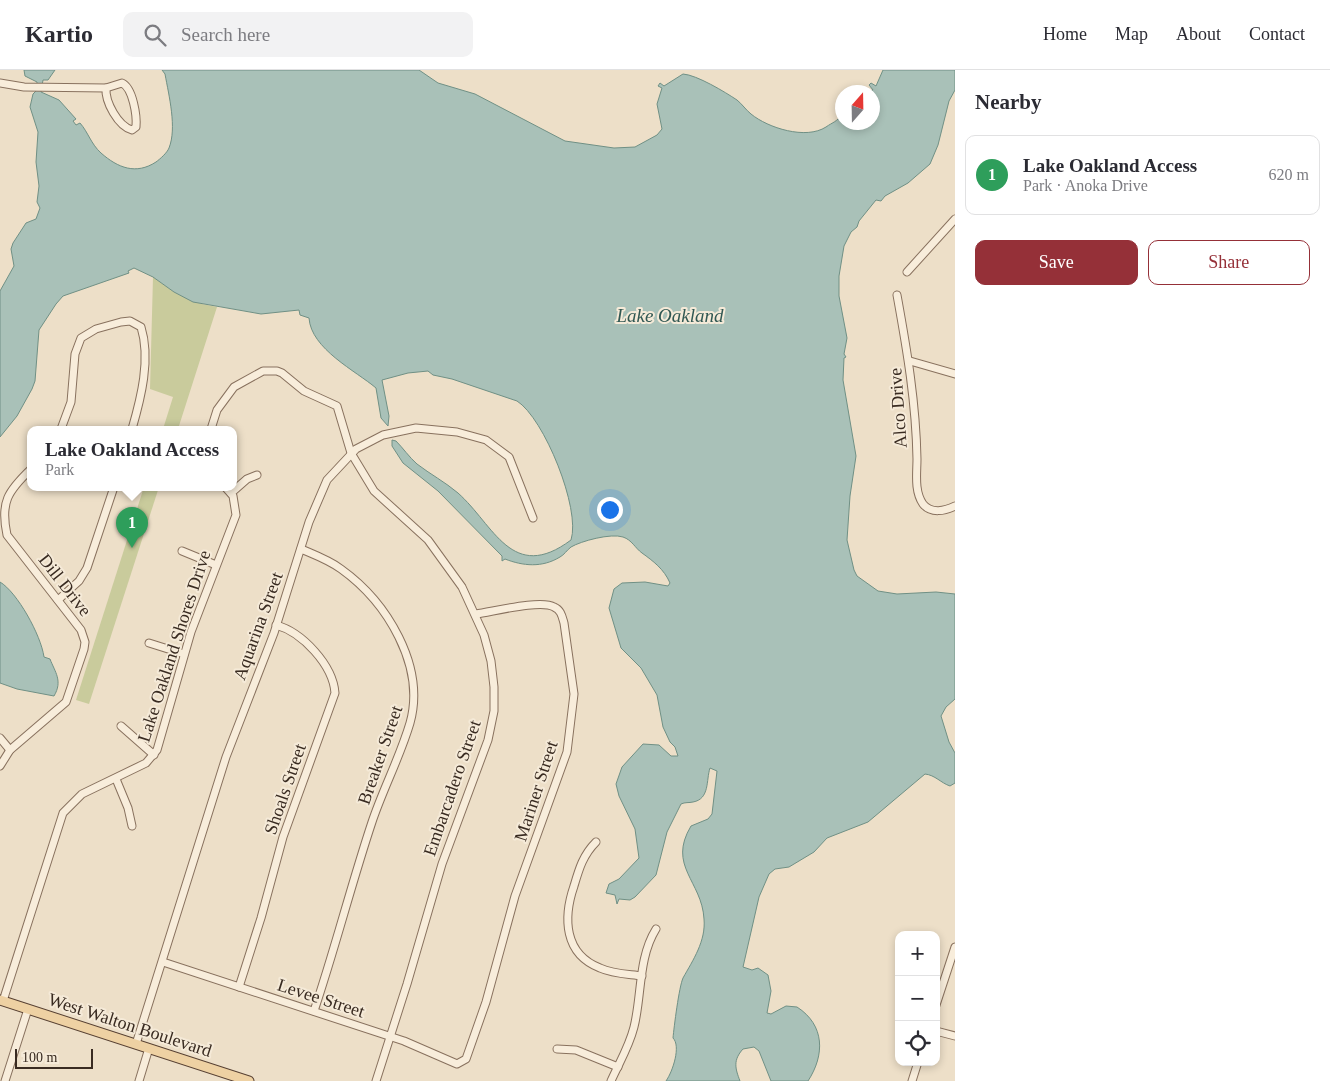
<!DOCTYPE html>
<html lang="en">
<head>
<meta charset="utf-8">
<style>
  body { margin:0; font-family:"Times New Roman",serif; background:#f2f2f3; color:#2b2b33 }
  .controls { position:absolute; right:15px; bottom:15px; display:grid; overflow:hidden; border-radius:10px; box-shadow:0 2px 8px #0003 }
  .controls button { width:45px; height:45px; display:grid; place-items:center; padding:0; border:0; border-bottom:1px solid #e1e1e2; background:#fff; color:#2b2b33; font:25px sans-serif }
  .compass { position:absolute; left:835px; top:15px; width:45px; height:45px; border-radius:50%; background:#fff; box-shadow:0 2px 8px #0003; rotate:20deg }
  .scale { position:absolute; left:15px; bottom:12px; width:78px; box-sizing:border-box; padding-left:5px; border:2px solid #392b21; border-top:0; font-size:14px; line-height:18px; white-space:nowrap; color:#392b21; -webkit-text-stroke:4px #f5ead8; paint-order:stroke }
  .you { position:absolute; left:609px; top:439px; width:18px; height:18px; margin:-12px; border:4px solid #fff; border-radius:50%; background:#1a73e8; box-shadow:0 0 0 8px #1a73e833 }
  .badge { display:grid; place-items:center; width:32px; height:32px; border-radius:50%; background:#953038; color:#fff; font-size:16px; font-weight:700 }
  .pin { position:absolute; translate:-50% -41px; filter:drop-shadow(0 1px 2px #0008) }
  .pin::after { content:''; position:absolute; top:26px; width:18px; height:15px; background:inherit; clip-path:polygon(0 0,100% 0,50% 100%) }
  .popup { position:absolute; left:27px; top:356px; width:210px; height:65px; box-sizing:border-box; display:grid; place-content:center; border-radius:10px; background:#fff; filter:drop-shadow(0 1px 4px #0005); font-size:16px; white-space:nowrap; color:#7c7c81 }
  .popup b { font-size:19px; color:#2b2b33 }
  .popup::after { content:''; position:absolute; left:50%; top:100%; margin-left:-10px; border:10px solid transparent; border-top-color:#fff }
  .list { margin:0; padding:0; list-style:none }
  h2 { display:flex; justify-content:space-between; align-items:center; height:65px; margin:0; padding:0 20px; font-size:21px }
  h2 small { font-size:16px; font-weight:400; color:#7c7c81 }
  .list li { display:grid; grid-template-columns:32px 1fr auto; gap:15px; align-items:center; box-sizing:border-box; height:80px; margin:0 10px 10px; padding:0 10px; border:1px solid #e1e1e2; border-radius:10px }
  .list b { display:block; font-size:19px; white-space:nowrap }
  .list p { margin:0; font-size:16px; white-space:nowrap; color:#7c7c81 }
  .list em { font-size:16px; font-style:normal; color:#7c7c81 }
  .actions { display:flex; gap:10px; padding:15px 20px }
  .actions a { flex:1; padding:11px 0; border:1px solid #953038; border-radius:10px; text-align:center; font-size:18px; color:#953038 }
  .actions .main { background:#953038; color:#fff }
  .icon { flex:none; width:28px; height:28px; fill:none; stroke:currentColor; stroke-width:2; stroke-linecap:round; stroke-linejoin:round }
  .map { position:relative; flex:none; width:955px; height:1011px; overflow:hidden }
  header { display:flex; align-items:center; gap:30px; box-sizing:border-box; height:70px; padding:0 25px; background:#fff; border-bottom:1px solid #e1e1e2 }
  header strong { font-size:24px }
  nav { display:flex; gap:28px; margin-inline-start:auto; font-size:18px }
  .search { width:350px; height:45px; background:#f2f2f3; display:flex; align-items:center; gap:12px; box-sizing:border-box; padding:0 18px; border-radius:10px; color:#7c7c81; font-size:19px }
  main { display:flex }
  aside { flex:1; background:#fff }
  .map>svg:first-child { display:block }
  .green { fill:#c9cb9c }
  .water { fill:#a9c1b8; stroke:#709085 }
  .lines { fill:none; stroke-linecap:round; stroke-linejoin:round }
  .minor-casing { stroke:#88715e; stroke-width:9 }
  .major-casing { stroke:#574032; stroke-width:11 }
  .minor { stroke:#f8eddb; stroke-width:7 }
  .major { stroke:#eed1a3; stroke-width:9 }
  .labels { text-anchor:middle; stroke-width:4; stroke-linejoin:round; paint-order:stroke }
  .street-label { font-size:18px; fill:#392b21; stroke:#f5ead8 }
  .water-label { font-size:19px; font-style:italic; fill:#315853; stroke:#f5ead8 }
</style>
</head>
<body>
<header>
<strong>Kartio</strong>
<div class="search"><svg class="icon" aria-label="search" viewBox="0 0 24 24"><circle cx="10" cy="10" r="6"/><path d="M15 15l6 6"/></svg>Search here</div>
<nav><a>Home</a><a>Map</a><a>About</a><a>Contact</a></nav>
</header>
<main>
<div class="map">
<svg width="955" height="1011" viewBox="0 0 955 1011">
  <rect width="100%" height="100%" fill="#eddfc8"/>
  <!-- green -->
  <g class="green">
    <polygon points="153,207 174,222 202,234 217,237 178,359 163,359 173,327 150,319"/>
    <polygon points="144,417 159,417 89,634 76,630"/>
  </g>
  <!-- water -->
  <g class="water">
    <path d="M24,0h31l-7,10h-5l-2,12 18,8 17,19 -3,2 3,4 4,-2c8,9 11,21 21,30 17,15 35,22 55,9 4,-3 11,-9 13,-14 8,-20 0,-52 -4,-74l-3,-4h257l19,13 37,11 90,47 49,7 21,-1 22,-12 5,-6 -5,-25 5,-16 -4,-2 2,-3 4,3 19,-12c14,1 42,18 54,26 5,4 9,10 14,14 17,14 55,26 75,13 7,-5 11,-5 16,-13v8h30v-30h-6l7,-2 -4,-5 2,-2 5,3 7,-16h72v20l-6,11 -11,44 -8,19 -22,19 -23,13 -4,5 -5,-1 -17,21 -2,6 -6,5 -7,14 -5,30v20l8,42 -3,16 2,3 -2,1 -1,22 13,76 -6,40 -3,44 7,30 3,6 21,15 19,3 39,-2 19,2v105l-9,8 -5,9 8,26 6,11v30l-5,3c-9,-3 -15,-11 -25,-12l-57,48 -41,16 -13,14 -25,15 -14,2 -6,5 -10,23 -16,70 9,3 6,-2 10,7 3,16 -4,22 4,1 15,-8 11,1c28,18 28,48 11,74h-37l-12,-30 -5,-4 -11,2c-10,11 -8,19 -3,32h-74c7,-10 15,-35 7,-43 1,-11 6,-51 10,-60 10,-18 23,-37 21,-59 -2,-38 -37,-53 -13,-93l17,-7 4,-5 5,-43 -7,-3c-4,12 0,31 -17,34 -4,1 -8,0 -12,2l-14,28 -11,43 -21,22 -5,3 -11,-1 -2,5 -2,-9 -9,-2 3,-9 10,-5 20,-21 -4,-29 -16,-33 -3,-12 6,-17 21,-23 16,1 12,11h7l-3,-9 -5,-5 -7,-15 -6,-32 -16,-27 -20,-20 -12,-40 5,-19 8,-6 23,-1 23,4 2,-3c-6,-14 -17,-22 -28,-30 -7,-5 -10,-13 -19,-16 -12,-4 -42,4 -52,10 -4,3 -7,8 -11,10 -18,11 -37,9 -55,2l-3,2v-5l-64,-65 -35,-28 -11,-17v-6l4,1c7,7 13,16 21,23 13,10 28,18 41,29 36,32 54,91 113,47 10,-31 -27,-122 -54,-139l-65,-22 -19,-4 -5,-4 -20,2 -26,7 7,36 -1,10 -7,-8 -5,-30c-20,-17 -65,-39 -67,-70l-9,-3 -1,-5 -38,4 -68,-12 -19,-10 -21,-15 -19,-9 -6,3 1,2 -66,23 -7,8 -17,26 -4,51 -3,8 -15,27 -17,21v-146l14,-25 -3,-17 2,-6 13,-20 10,-4 4,-11 -3,-6 2,-16 -3,-24 2,-30 -8,-25 3,-13 4,-4v-8l-12,-6z"/>
    <path d="M0,512c17,10 41,53 44,75l6,2c5,13 13,22 4,37l-37,-7 -17,-6z"/>
  </g>
  <g class="lines">
    <!-- minor casing -->
    <g class="minor-casing">
      <g id="minor">
        <polyline points="0,13 24,17 106,18"/>
        <path d="M122,13c11,5 15,33 14,44l-4,3c-14,-4 -27,-28 -26,-42z"/>
        <polyline points="907,202 955,149"/>
        <path d="M897,225c10,55 19,108 20,164 0,14 -3,32 6,45 8,10 22,7 32,2"/>
        <polyline points="910,291 955,304"/>
        <path d="M61,359l10,-27 4,-48 6,-16 15,-9 25,-7 9,-1 11,6c10,32 0,71 -9,102"/>
        <polyline points="211,359 217,340 234,317 263,301 277,301 282,303 304,321 337,336 351,383 374,421 428,470 462,517 484,565 491,591 494,617 494,641 488,670 442,794 407,914 376,1011"/>
        <polyline points="231,423 247,409 257,405"/>
        <path d="M301,479c14,6 28,11 40,20 46,33 85,97 69,154 -10,34 -27,66 -38,99 -21,63 -37,127 -58,189"/>
        <polyline points="182,481 216,495"/>
        <polyline points="58,530 79,511 87,498 114,417"/>
        <polyline points="149,573 184,584"/>
        <polyline points="121,656 154,685"/>
        <polyline points="0,668 10,680"/>
        <path d="M0,696l10,-16 56,-48 18,-53 1,-7 -4,-12 -74,-95c-7,-33 1,-44 24,-66"/>
        <polyline points="116,709 128,738 132,756"/>
        <path d="M596,772c-13,13 -17,27 -22,44 -11,32 -10,68 26,82 13,6 28,6 42,8"/>
        <path d="M163,892l241,79 53,23 9,-5 20,-57 29,-106 52,-144 7,-58 -10,-71c-2,-7 -3,-13 -10,-16 -13,-8 -62,5 -78,7"/>
        <path d="M239,917l22,-69 22,-81 52,-144c-2,-28 -33,-61 -59,-68"/>
        <polyline points="3,931 63,743 82,724 146,693 157,680 191,562 236,445 233,426 225,417"/>
        <polyline points="936,935 955,877"/>
        <polyline points="936,961 955,966"/>
        <polyline points="136,974 226,687 274,563 309,452 327,410 356,379 383,365 416,358 457,362 486,370 509,387 533,448"/>
        <polyline points="557,979 576,980 618,997"/>
        <polyline points="5,1011 28,939"/>
        <polyline points="139,1011 149,978"/>
        <path d="M611,1011c8,-18 18,-34 23,-54 8,-32 4,-69 22,-98"/>
        <polyline points="912,1011 918,992"/>
      </g>
    </g>
    <!-- major casing -->
    <g class="major-casing">
      <polyline id="major" points="0,930 249,1011"/>
    </g>
    <!-- minor -->
    <use href="#minor" class="minor"/>
    <!-- major -->
    <use href="#major" class="major"/>
  </g>
  <g class="labels">
    <!-- street labels -->
    <g class="street-label">
      <text transform="translate(898 338) rotate(-94)" y="6">Alco Drive</text>
      <text transform="translate(65 515) rotate(52)" y="6">Dill Drive</text>
      <text transform="translate(258 556) rotate(-70)" y="6">Aquarina Street</text>
      <text transform="translate(174 576) rotate(-72)" y="6">Lake Oakland Shores Drive</text>
      <text transform="translate(380 685) rotate(-71)" y="6">Breaker Street</text>
      <text transform="translate(452 718) rotate(-71)" y="6">Embarcadero Street</text>
      <text transform="translate(285 719) rotate(-71)" y="6">Shoals Street</text>
      <text transform="translate(536 721) rotate(-72)" y="6">Mariner Street</text>
      <text transform="translate(321 928) rotate(18)" y="6">Levee Street</text>
      <text transform="translate(130 955) rotate(18)" y="6">West Walton Boulevard</text>
    </g>
    <!-- water labels -->
    <g class="water-label">
      <text x="670" y="252">Lake Oakland</text>
    </g>
  </g>
</svg>
<div class="controls">
<button>+</button>
<button>−</button>
<button><svg class="icon" aria-label="locate" viewBox="0 0 24 24"><circle cx="12" cy="12" r="6"/><path d="M12 2v4M12 18v4M2 12h4M18 12h4"/></svg></button>
</div>
<svg class="compass" viewBox="-18 -18 36 36"><path d="M0-13l5 13h-10z" fill="#e53935"/><path d="M0 13l5-13h-10z" fill="#7c7c81"/></svg>
<div class="scale">100 m</div>
<div class="you"></div>
<div class="pin badge" style="left:132px;top:478px;background:#2e9e5b">1</div>
<div class="popup"><b>Lake Oakland Access</b>Park</div>
</div>
<aside>
<h2>Nearby<small></small></h2>
<ul class="list">
<li><span class="badge" style="background:#2e9e5b">1</span><div><b>Lake Oakland Access</b><p>Park · Anoka Drive</p></div><em>620 m</em></li>
</ul>
<div class="actions"><a class="main">Save</a><a>Share</a></div>
</aside>
</main>
</body>
</html>
